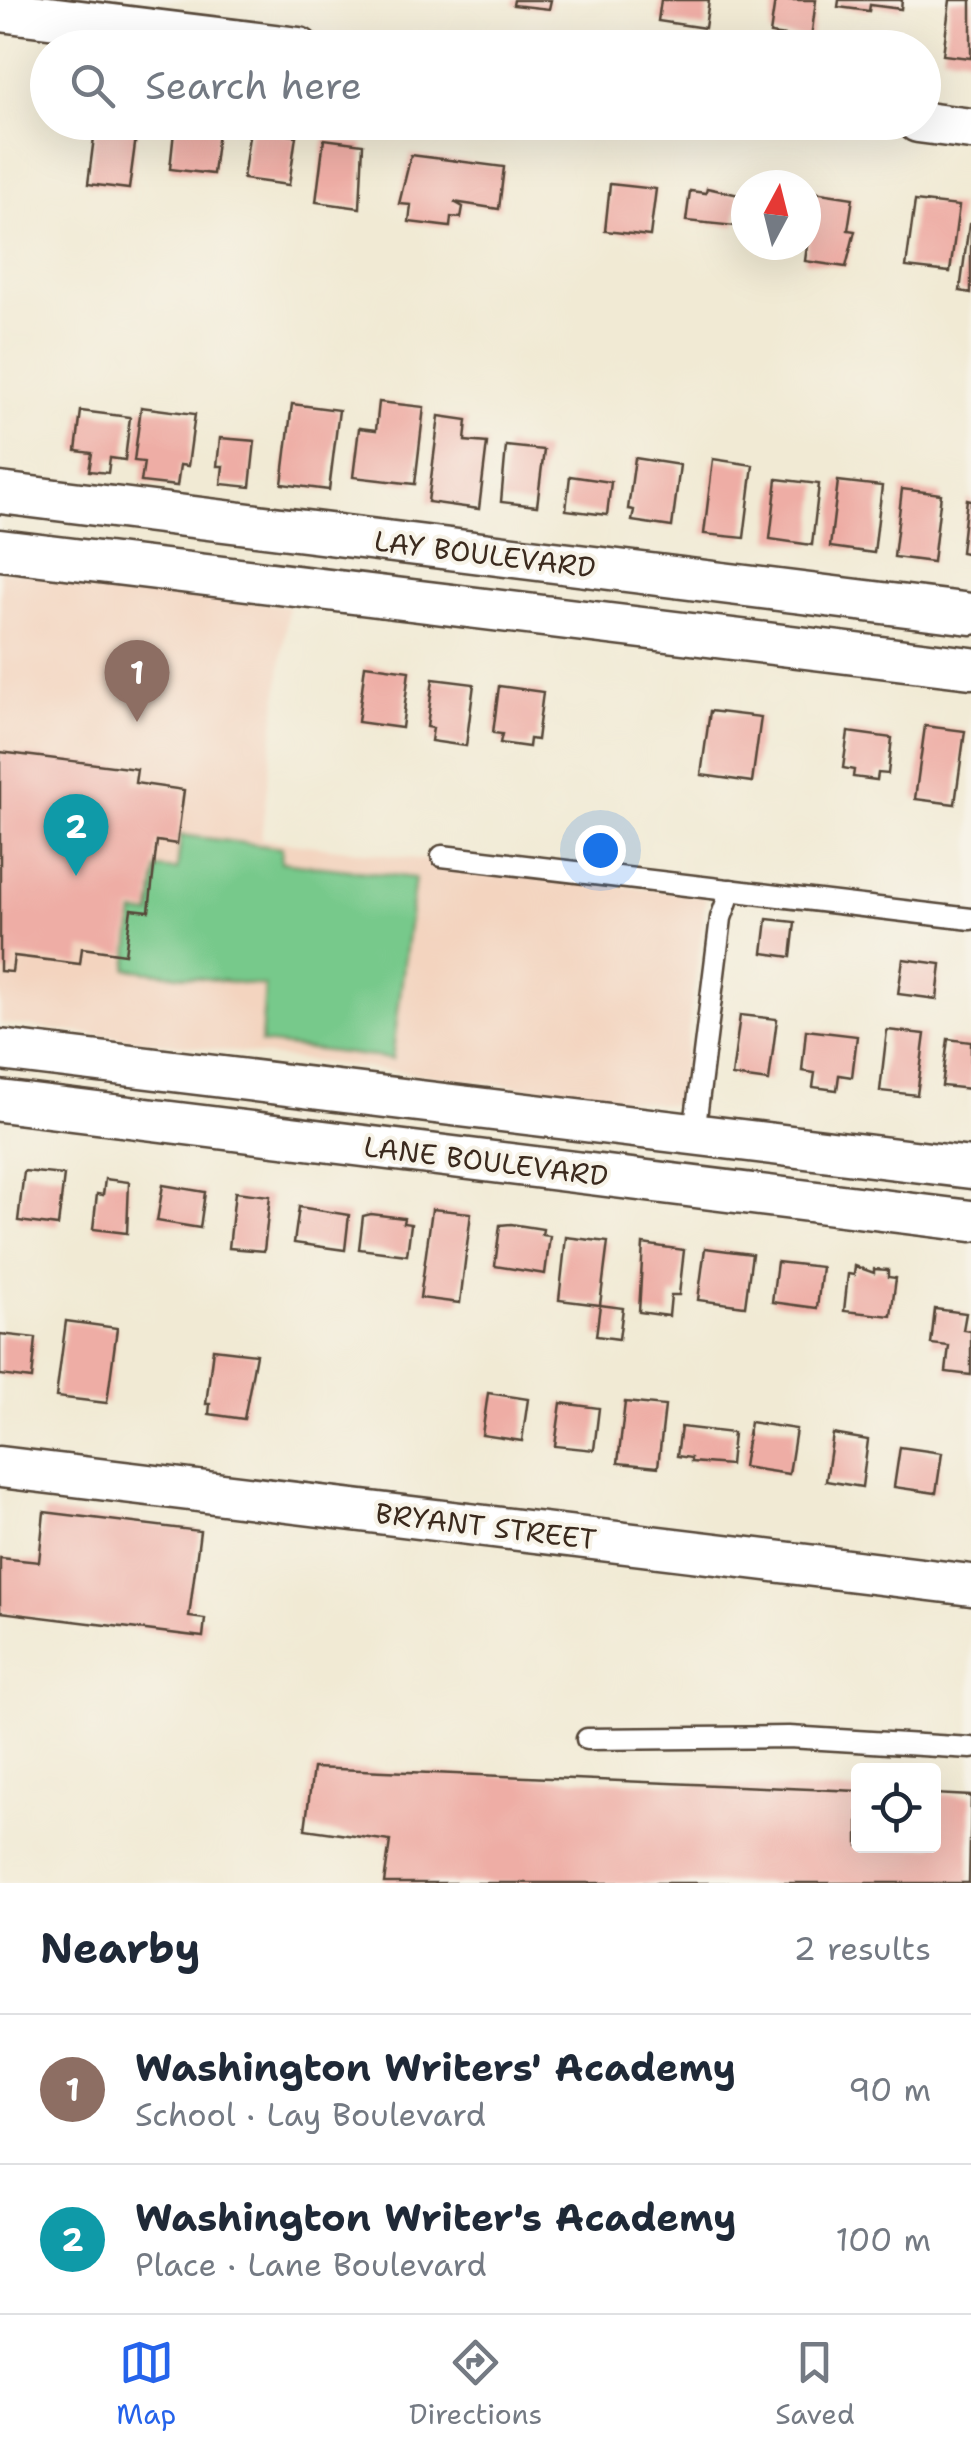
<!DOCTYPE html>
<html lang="en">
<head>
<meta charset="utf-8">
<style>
  body { margin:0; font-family:"Shantell Sans",sans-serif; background:#f6f6f7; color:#1f2937 }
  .controls { position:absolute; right:30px; bottom:30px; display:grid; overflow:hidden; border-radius:10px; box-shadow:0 10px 40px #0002 }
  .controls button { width:90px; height:90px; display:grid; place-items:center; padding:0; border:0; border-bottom:2px solid #e0e1e3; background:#fff; color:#1f2937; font:50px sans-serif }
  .compass { position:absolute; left:731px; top:170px; width:90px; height:90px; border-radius:50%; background:#fff; box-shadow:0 10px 40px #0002; rotate:7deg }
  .you { position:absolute; left:600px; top:850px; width:35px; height:35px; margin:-25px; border:8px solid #fff; border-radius:50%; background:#1a73e8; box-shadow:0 0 0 15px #1a73e833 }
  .badge { display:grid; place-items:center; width:65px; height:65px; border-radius:50%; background:#2563eb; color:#fff; font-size:32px; font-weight:700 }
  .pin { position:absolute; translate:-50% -82px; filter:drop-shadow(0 2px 5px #0008) }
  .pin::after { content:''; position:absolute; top:52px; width:35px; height:30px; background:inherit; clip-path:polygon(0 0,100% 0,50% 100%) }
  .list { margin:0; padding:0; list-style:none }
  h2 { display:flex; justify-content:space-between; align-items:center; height:130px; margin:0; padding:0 40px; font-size:42px }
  h2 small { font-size:32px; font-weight:400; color:#747a83 }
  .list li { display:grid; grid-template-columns:65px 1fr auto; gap:30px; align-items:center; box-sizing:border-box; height:150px; padding:0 40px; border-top:2px solid #e0e1e3 }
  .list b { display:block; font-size:38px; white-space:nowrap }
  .list p { margin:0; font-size:32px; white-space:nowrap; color:#747a83 }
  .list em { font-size:32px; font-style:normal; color:#747a83 }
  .icon { flex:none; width:55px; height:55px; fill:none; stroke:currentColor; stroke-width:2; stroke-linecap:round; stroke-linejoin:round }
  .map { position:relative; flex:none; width:971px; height:1883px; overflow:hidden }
  .search { position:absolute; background:#fff; box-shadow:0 10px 40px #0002; left:30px; right:30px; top:30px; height:110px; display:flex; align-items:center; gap:25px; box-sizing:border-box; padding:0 35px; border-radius:55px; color:#747a83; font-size:38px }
  .sheet { height:430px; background:#fff }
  nav { display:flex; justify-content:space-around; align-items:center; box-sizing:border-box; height:140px; border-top:2px solid #e0e1e3; background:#fff; font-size:28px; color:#747a83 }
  nav a { display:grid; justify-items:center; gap:5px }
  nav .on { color:#2563eb }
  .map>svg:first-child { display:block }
  .built { fill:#f3d4bf }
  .green { fill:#77c98b; stroke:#597a54; stroke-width:2.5 }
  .building { fill:#eeada5 }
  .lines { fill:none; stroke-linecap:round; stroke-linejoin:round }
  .lane-casing { stroke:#564739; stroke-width:25 }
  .street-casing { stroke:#564739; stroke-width:45 }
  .lane { stroke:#fff; stroke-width:20 }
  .street { stroke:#fff; stroke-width:40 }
  .labels { text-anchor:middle; stroke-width:8; stroke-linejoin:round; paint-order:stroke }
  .street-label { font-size:28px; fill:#3b2a1e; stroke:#f7f3e8 }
</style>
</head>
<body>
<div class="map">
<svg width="971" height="1883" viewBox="0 0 971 1883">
  <rect width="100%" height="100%" fill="#f7f3e8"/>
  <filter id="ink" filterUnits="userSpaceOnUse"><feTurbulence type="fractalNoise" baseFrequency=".01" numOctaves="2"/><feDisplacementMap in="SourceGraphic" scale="20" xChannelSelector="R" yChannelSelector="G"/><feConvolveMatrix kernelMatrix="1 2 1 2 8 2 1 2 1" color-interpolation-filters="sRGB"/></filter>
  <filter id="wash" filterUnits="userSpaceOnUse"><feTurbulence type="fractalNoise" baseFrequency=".0048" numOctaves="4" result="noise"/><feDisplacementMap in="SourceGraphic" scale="40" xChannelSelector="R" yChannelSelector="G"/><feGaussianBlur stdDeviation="2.25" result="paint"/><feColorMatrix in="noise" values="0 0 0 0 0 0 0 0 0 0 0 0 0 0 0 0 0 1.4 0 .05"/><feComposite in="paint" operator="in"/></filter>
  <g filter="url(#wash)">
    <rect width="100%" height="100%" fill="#f1ead4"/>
    <!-- built -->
    <polygon class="built" points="0,570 288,606 261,839 706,896 678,1106 0,1023"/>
    <!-- green -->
    <polygon class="green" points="181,835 282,848 281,862 415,878 392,1059 261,1043 265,986 127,969 134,913 151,915 157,868 177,870"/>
    <g id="blocks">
      <!-- building -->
      <g class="building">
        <polygon points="514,0 551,0 549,9 513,5"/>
        <polygon points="661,0 709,0 705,28 658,21"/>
        <polygon points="775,0 816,0 811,39 770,34"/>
        <polygon points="839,0 902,0 901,9 870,5 869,11 838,7"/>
        <polygon points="950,0 971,0 971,58 943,55"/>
        <polygon points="96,122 138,122 129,189 88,184"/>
        <polygon points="175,122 219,124 213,174 170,169"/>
        <polygon points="250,129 296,136 289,185 243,179"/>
        <polygon points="324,139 363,144 360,208 316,202"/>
        <polygon points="411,155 504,167 499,209 454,202 463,207 461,218 451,217 450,227 409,222 411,205 399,204"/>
        <polygon points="610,184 656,189 650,236 605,231"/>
        <polygon points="707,188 739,195 735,226 686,221 690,191 706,193"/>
        <polygon points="814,192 853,198 848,230 855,231 846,267 805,261"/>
        <polygon points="915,201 959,206 950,272 906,267"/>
        <polygon points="969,224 971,224 971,293 960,291"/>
        <polygon points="379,402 424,407 415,484 353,477 359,428 376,430"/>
        <polygon points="292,404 339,410 329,490 282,484"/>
        <polygon points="141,407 195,414 188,466 180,465 177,486 141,482 144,462 134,461"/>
        <polygon points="81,411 130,417 125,460 110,458 108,473 89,471 92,453 76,451"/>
        <polygon points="439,416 467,420 465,441 487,443 479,509 428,502"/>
        <polygon points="220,438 255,441 250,487 221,484 223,466 217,466"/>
        <polygon points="506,446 544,450 537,506 501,502"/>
        <polygon points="635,458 680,465 672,527 632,521 634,510 628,509"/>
        <polygon points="713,459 753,465 744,538 704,534"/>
        <polygon points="570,476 611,482 607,515 566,510"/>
        <polygon points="777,479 819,484 812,545 770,539"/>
        <polygon points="838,481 882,486 874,553 830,547"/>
        <polygon points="902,489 941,494 933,562 894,557"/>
        <polygon points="967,499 971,500 971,554 961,552"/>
        <polygon points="365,665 409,671 402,728 358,722"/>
        <polygon points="433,679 474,684 466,746 431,741 433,728 427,727"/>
        <polygon points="499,686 543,692 537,740 530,739 529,747 500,743 502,734 493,733"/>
        <polygon points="710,711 761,717 752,782 701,775"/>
        <polygon points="925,726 965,731 955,804 915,799"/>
        <polygon points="848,732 892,738 888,774 878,773 877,780 853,777 854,770 843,768"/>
        <polygon points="0,752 137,769 135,783 184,790 177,844 157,841 149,911 131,909 125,954 82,948 80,964 14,956 12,972 0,971"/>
        <polygon points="767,919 795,922 791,957 763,953"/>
        <polygon points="903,959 941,964 937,999 898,994"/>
        <polygon points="740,1015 777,1019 769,1081 732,1076"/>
        <polygon points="806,1030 857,1036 852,1077 839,1075 837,1090 813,1087 815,1073 802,1071"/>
        <polygon points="887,1030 925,1034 917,1095 880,1091"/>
        <polygon points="948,1039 971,1042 971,1089 942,1086"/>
        <polygon points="24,1171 64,1175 58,1226 18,1221"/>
        <polygon points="105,1179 129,1182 127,1233 93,1229 97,1194 103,1195"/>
        <polygon points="163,1185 205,1192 200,1228 157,1221"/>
        <polygon points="235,1192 270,1196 264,1251 229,1248"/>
        <polygon points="299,1207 349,1215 345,1250 294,1243"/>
        <polygon points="432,1209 471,1213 460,1303 420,1298"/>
        <polygon points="371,1214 404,1218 403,1223 411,1224 407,1255 359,1249 363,1216"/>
        <polygon points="511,1224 543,1229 542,1235 550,1236 545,1274 495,1266 500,1225"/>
        <polygon points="566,1237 608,1242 600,1305 559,1300"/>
        <polygon points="643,1244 684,1250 679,1295 671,1295 669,1316 639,1312"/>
        <polygon points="705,1248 752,1254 745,1306 698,1300"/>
        <polygon points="777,1262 822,1267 817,1308 772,1302"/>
        <polygon points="855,1266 874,1273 874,1269 888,1270 888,1277 896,1278 891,1316 844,1311 848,1274 854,1275"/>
        <polygon points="600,1305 623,1308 619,1339 596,1336"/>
        <polygon points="935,1309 966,1313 963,1330 971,1331 971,1375 946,1372 949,1346 931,1344"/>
        <polygon points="66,1321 117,1328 107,1403 56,1397"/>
        <polygon points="0,1334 36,1338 32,1379 0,1375"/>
        <polygon points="213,1349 256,1354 244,1419 209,1414 210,1404 206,1404"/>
        <polygon points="488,1393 528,1399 522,1441 482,1435"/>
        <polygon points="625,1402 665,1406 658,1467 618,1463"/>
        <polygon points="561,1403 599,1408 594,1450 555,1446"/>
        <polygon points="750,1422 796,1429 789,1474 743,1467"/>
        <polygon points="681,1427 733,1433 730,1465 691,1462 691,1458 677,1456"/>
        <polygon points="833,1434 868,1440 862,1487 826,1481"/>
        <polygon points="900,1447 942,1453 936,1493 894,1487"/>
        <polygon points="44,1512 200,1531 189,1617 205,1619 203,1637 0,1612 0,1558 39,1562"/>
        <polygon points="313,1768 858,1791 858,1846 934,1846 934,1794 971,1796 969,1883 384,1883 390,1841 305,1829"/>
      </g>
    </g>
  </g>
  <g filter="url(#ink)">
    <use href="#blocks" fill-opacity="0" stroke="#564739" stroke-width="2.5"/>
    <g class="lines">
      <!-- lane casing -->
      <g class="lane-casing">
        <g id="lane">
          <polyline points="442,856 971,919"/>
          <polyline points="694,1134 721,918 731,890"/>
          <polyline points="587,1739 789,1737 971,1748"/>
        </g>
      </g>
      <!-- street casing -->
      <g class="street-casing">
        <g id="street">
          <polyline points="0,11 299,48"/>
          <polyline points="918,122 971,129"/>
          <polyline points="0,493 971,614"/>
          <polyline points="0,550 971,668"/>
          <polyline points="0,1050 971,1168"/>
          <polyline points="0,1101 971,1221"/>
          <polyline points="0,1467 971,1585"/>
        </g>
      </g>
      <!-- lane -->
      <use href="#lane" class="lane"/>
      <!-- street -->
      <use href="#street" class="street"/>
    </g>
  </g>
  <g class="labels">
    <!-- street labels -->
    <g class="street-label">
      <text transform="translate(485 554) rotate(7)" y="10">LAY BOULEVARD</text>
      <text transform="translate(486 1161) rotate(7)" y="10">LANE BOULEVARD</text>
      <text transform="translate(486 1526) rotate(7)" y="10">BRYANT STREET</text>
    </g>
  </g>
</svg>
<div class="controls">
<button><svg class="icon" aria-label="locate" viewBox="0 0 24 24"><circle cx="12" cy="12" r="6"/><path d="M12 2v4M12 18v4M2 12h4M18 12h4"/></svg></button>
</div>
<svg class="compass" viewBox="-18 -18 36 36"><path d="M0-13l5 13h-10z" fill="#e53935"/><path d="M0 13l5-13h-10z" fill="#747a83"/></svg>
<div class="you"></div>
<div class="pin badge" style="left:137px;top:722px;background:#8d6e63">1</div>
<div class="pin badge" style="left:76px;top:876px;background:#0f9aa8">2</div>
<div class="search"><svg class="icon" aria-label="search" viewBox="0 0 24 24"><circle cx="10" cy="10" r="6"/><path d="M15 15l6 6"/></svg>Search here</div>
</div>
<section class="sheet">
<h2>Nearby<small>2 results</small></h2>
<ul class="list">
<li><span class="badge" style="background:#8d6e63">1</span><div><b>Washington Writers' Academy</b><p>School · Lay Boulevard</p></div><em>90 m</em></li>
<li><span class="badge" style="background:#0f9aa8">2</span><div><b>Washington Writer's Academy</b><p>Place · Lane Boulevard</p></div><em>100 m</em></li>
</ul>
</section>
<nav>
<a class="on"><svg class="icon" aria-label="map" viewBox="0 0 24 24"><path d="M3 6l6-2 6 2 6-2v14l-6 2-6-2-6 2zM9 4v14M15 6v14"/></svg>Map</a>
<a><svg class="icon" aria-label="directions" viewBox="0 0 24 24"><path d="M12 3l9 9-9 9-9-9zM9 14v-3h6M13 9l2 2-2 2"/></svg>Directions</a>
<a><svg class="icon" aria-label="saved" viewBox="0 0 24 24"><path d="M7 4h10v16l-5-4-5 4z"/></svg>Saved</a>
</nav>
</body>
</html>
